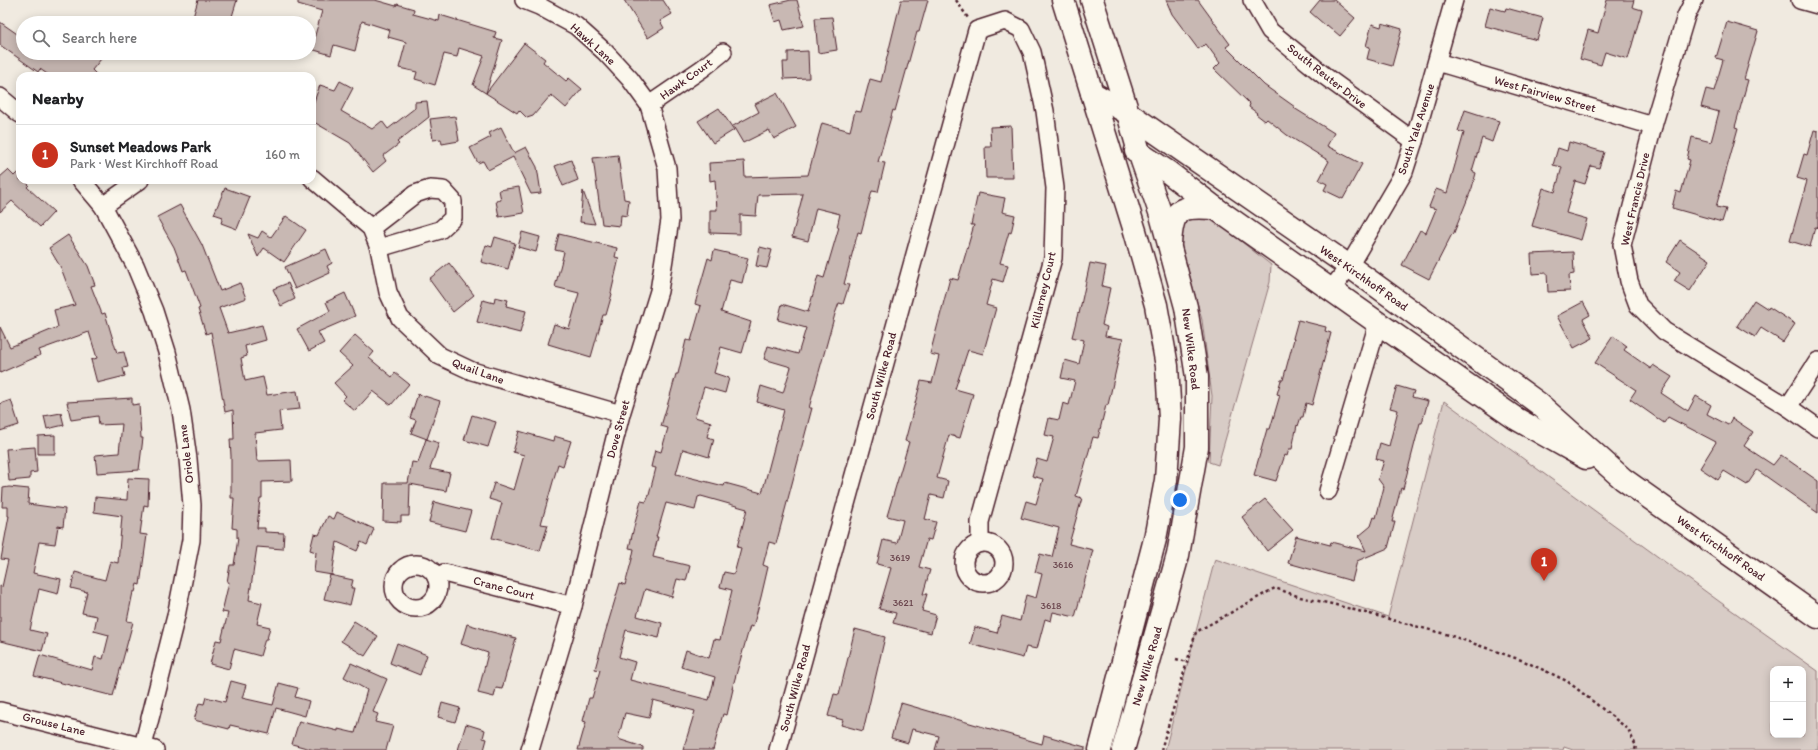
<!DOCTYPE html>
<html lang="en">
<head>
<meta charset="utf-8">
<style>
  body { margin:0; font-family:Itim,sans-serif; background:#f2f2f2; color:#202124 }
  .controls { position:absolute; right:12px; bottom:12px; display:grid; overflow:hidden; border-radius:8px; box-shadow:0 2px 10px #0003 }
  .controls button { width:36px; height:36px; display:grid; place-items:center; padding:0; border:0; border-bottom:1px solid #e0e0e0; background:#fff; color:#202124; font:20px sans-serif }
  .you { position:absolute; left:1180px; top:500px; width:14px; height:14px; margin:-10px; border:3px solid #fff; border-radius:50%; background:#1a73e8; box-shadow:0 0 0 6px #1a73e833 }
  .badge { display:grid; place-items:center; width:26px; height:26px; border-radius:50%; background:#c8321e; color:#fff; font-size:13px; font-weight:700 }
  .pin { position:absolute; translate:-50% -33px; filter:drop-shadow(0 1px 2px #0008) }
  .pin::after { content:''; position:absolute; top:21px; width:14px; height:12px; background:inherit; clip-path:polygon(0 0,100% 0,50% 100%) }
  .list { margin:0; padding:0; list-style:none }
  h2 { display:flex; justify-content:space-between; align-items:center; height:52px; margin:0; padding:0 16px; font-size:17px }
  h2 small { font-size:13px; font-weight:400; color:#757577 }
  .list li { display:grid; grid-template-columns:26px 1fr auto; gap:12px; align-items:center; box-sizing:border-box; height:60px; padding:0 16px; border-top:1px solid #e0e0e0 }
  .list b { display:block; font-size:15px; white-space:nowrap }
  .list p { margin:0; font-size:13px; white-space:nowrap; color:#757577 }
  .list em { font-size:13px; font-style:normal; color:#757577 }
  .icon { flex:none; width:22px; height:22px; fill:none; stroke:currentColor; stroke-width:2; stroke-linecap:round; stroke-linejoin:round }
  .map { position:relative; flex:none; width:1818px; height:750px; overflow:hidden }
  .search { position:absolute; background:#fff; box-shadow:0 2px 10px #0003; left:16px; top:16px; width:300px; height:44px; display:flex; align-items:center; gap:10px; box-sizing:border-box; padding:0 14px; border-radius:22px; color:#757577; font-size:15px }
  .panel { position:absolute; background:#fff; box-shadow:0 2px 10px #0003; left:16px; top:72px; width:300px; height:112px; border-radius:12px }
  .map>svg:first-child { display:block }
  .green { fill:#d8ccc6; stroke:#917678; fill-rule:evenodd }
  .building { fill:#c8b8b3; stroke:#4a1f2b; fill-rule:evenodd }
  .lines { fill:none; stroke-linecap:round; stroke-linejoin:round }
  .street-casing { stroke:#4a1f2b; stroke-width:20 }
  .secondary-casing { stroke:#4a1f2b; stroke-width:25 }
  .path { stroke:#4a1f2b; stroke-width:2.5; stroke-dasharray:3 3; stroke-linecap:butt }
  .street { stroke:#fbf7ec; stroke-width:17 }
  .secondary { stroke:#fbf7ec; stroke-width:22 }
  .labels { text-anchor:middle; stroke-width:3; stroke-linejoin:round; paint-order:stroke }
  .number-label { font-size:10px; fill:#6a454d }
  .street-label { font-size:12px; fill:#4a1f2b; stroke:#fbf7ec }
</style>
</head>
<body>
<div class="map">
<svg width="1818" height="750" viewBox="0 0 1818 750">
  <rect width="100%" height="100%" fill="#f0eae0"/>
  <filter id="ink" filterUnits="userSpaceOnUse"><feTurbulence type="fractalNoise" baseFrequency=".025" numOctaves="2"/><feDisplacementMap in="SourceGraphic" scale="8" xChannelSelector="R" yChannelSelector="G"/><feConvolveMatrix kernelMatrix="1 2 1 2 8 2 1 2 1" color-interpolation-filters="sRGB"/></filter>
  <g filter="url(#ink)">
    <!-- green -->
    <g class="green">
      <polygon points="1208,215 1271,265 1270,282 1218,465 1209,462 1212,396 1202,320 1182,248 1180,234 1189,217"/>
      <path d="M1444,401l276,201 98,69v79h-245l-9,-3 -1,3h-398l50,-191 173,58zM1773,669h30v66h-30z"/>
    </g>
    <!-- building -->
    <g class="building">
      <polygon points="198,0 237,0 230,23 210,18 209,22 193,17"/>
      <polygon points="298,0 375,0 396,6 397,4 414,9 413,14 439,21 440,15 496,32 494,38 502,40 486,93 524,43 545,59 543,62 566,81 569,78 582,89 566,108 551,95 533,116 527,118 519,110 517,113 473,85 484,56 459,48 457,57 444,54 435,85 415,79 417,72 399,68 406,42 388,37 390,30 362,21 355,51 334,45 331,55 311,49 322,11 298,4"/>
      <polygon points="624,0 663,0 672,14 660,21 664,28 648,38"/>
      <polygon points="791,0 797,0 804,26 784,30 781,20 775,22 770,5"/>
      <path d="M901,0h27l-9,32h-2l-22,79 -2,-1 -15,52 7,1 -7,29 -6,-1 -11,42 -3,-1 -14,52 5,1 -6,19 -4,-1 -4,11 -26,94h3l-36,136 -7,-2 -6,23 5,2 -7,30 -8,30 -3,-1 -18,63h1l-6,26 -4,-1 -10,36h-30l12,-39 -42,-11 -4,18 -24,-5 -7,26 25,8v3h-65l8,-28 -3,-1 6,-23h3l8,-28 -5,-1 8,-29 17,-57 5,2 7,-26 2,-10 -5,-1 6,-25 6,-22 5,1 3,-7 7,-27 -5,-1 4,-17 6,2 7,-24 -7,-2 9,-30 6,-22h2l8,-34 5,1 10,-35 -6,-2 13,-46 4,2 2,-10 34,8 -6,25 -12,-3 -9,32 30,10 -9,31 -21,-6 -7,26 15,5 -4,15 -21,-6 -9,30 16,5 -4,15 7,2 -5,18 -26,-8 -7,25 48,12 1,-3 37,10 22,-83 -27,-8 4,-16 22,7 8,-26 -27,-8 4,-13 30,8 8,-26 -28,-8 4,-16 26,8 10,-36 6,2 15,-51h-2l3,-13 -24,-6 -8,33 -16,-4 11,-43 -45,1 -2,21 -16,-1v19l-30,-1v-23h7l-2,-30 -5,1 -1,-18 35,-2 1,16 63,-2 14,-52 28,8 5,-20 6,1 9,-33 11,3zM701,496l46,13 -10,38 4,1 -7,26 -10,-2 -4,15 12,3 -12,50 -6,-1 -5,19 -23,-8 -5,17 34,10 -6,23 -79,-20 5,-18 -16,-5 7,-27 33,8 3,-15 -25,-7 8,-27 27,8 5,-18 9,2 4,-15 -37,-9 5,-20h-2l10,-34 29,7 3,-13z"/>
      <polygon points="1166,0 1198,0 1230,44 1226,47 1264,85 1295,107 1294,108 1334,133 1327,146 1362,164 1343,199 1324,190 1327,184 1319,180 1329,161 1287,135 1267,119 1265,121 1256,114 1257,113 1249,107 1250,104 1214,69 1220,63 1206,44 1198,49 1172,14"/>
      <polygon points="1320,0 1334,0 1355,18 1340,36 1327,25 1326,26 1310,12"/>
      <polygon points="1607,0 1634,0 1632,7 1642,10 1628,59 1605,52 1601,65 1580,59 1588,30 1598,33"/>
      <polygon points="1490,7 1505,11 1506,8 1543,18 1537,40 1485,26"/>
      <polygon points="832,17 837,50 818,53 815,18"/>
      <polygon points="0,22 23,38 23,53 106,53 92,70 98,76 50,76 40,69 38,72 0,45"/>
      <polygon points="1727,22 1758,31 1744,79 1748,80 1735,127 1738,128 1716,207 1726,209 1722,222 1672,208 1676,191 1681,193 1690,160 1687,159 1692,137 1711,142 1719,112 1701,107 1706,89 1714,91 1723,60 1716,58"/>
      <polygon points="1382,23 1402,29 1392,66 1367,59 1370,47 1366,46 1372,24 1381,27"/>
      <polygon points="808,51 809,78 784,79 783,62 788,62 788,52"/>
      <polygon points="340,81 353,88 341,111 372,129 382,121 388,129 415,108 415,102 427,101 429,117 397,142 399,144 383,156 386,161 373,172 350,143 312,121 312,107 320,85 335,90"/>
      <polygon points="777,93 796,127 774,139 769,130 743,143 733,126 759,112 755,104"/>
      <polygon points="719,108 734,130 713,143 698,121"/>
      <polygon points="1465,110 1499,121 1492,142 1482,138 1472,171 1476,173 1472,188 1453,235 1452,234 1429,279 1402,265 1420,230 1426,233 1436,209 1429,207 1436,189 1447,193 1464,133 1458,131"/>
      <polygon points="455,116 459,141 442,144 441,139 433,140 430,119"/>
      <polygon points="1011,126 1013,178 986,178 985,147 991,147 990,127"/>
      <polygon points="501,127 514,153 526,147 537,167 541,193 531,194 513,157 488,170 483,161 478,163 470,148 491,137 489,133"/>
      <polygon points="1814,130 1818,131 1818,228 1815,227 1810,247 1790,241 1807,181 1797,178 1804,154 1807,155"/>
      <polygon points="1569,142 1604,152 1599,168 1591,166 1585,184 1575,181 1566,213 1587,219 1581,240 1532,226 1543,188 1555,192 1562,167 1553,165 1558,148 1567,151"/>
      <polygon points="618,155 624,199 629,200 627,216 621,215 620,226 602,224 593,158"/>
      <polygon points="571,160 578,180 563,186 555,166"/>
      <polygon points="8,170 14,176 17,173 20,175 20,180 24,180 29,185 27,187 54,212 40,227 12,201 0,212 0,177"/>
      <polygon points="519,187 524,213 499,217 496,201 501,200 499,190"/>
      <polygon points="225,188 250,197 237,229 221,223 223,217 214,214"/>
      <polygon points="583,191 595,224 580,222"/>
      <polygon points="978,193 1005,198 1002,212 1015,215 1011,233 1009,232 1000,263 1008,265 1003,282 993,279 986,305 996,308 983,354 968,350 955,389 973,394 960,438 949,435 937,478 948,481 944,498 931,495 925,519 936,522 931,540 927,539 919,567 930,570 923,594 927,594 922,611 936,615 931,633 893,623 896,613 879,609 891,568 877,564 883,540 897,543 903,520 887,516 909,442 905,441 921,381 932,383 939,356 930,354 950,278 958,280 974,225 971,225"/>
      <polygon points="180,205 202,245 220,291 240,283 246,298 219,308 228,333 262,325 266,340 245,346 247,356 241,358 245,381 263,377 267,395 297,391 300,409 279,411 281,430 255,433 257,461 291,460 292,481 262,482 262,498 260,498 257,528 265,528 265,532 284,533 283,549 257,547 249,600 262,603 257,624 270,627 267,639 265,639 260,656 234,649 229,669 210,664 216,640 221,641 228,613 222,612 229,582 227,582 230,565 234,565 238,538 237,538 237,529 232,528 234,498 231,498 231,456 230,439 234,439 233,410 225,412 211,332 206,334 198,309 200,308 186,270 183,271 174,247 157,217"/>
      <polygon points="286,216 306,230 284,262 264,248 258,257 248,234 258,238 262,231 271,237"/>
      <polygon points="522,232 540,237 536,252 518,247"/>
      <polygon points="559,234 617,248 615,257 619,258 611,293 612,294 606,315 603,315 591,357 548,344 554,324 569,329 579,293 555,287 564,252 555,250"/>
      <polygon points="68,235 88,266 95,285 91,286 102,314 105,313 117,353 124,352 128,367 123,368 125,376 97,383 91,360 97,358 89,332 39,350 41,355 0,373 0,327 10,347 58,327 54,310 75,305 61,268 49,248"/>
      <polygon points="495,237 515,243 508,269 481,262 486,245 492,247"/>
      <polygon points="1680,240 1710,260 1690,291 1674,281 1680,272 1666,262"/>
      <polygon points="760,247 772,250 767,268 756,266"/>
      <polygon points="326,249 332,263 327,266 330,273 295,289 285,267"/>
      <polygon points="1573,252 1574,274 1569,275 1570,291 1548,292 1547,273 1532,274 1531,254"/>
      <polygon points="449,263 474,295 453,312 429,279"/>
      <polygon points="1090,263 1106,266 1102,286 1110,288 1102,325 1107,327 1105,336 1123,339 1108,405 1106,405 1098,438 1093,437 1076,496 1082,498 1069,544 1093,550 1075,617 1053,612 1051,621 1045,619 1037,649 1026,647 1023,658 970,644 975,627 997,633 1002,616 1020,621 1026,595 1036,598 1042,574 1035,572 1040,554 1052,557 1059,528 1021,518 1026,501 1036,504 1043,479 1032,476 1037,459 1047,462 1054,437 1045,435 1049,418 1059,420 1063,403 1069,405 1075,381 1061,378 1065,360 1079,364 1084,340 1072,337 1078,313 1079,314"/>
      <polygon points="288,283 295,299 281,306 273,289"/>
      <polygon points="345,293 355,316 318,332 324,343 309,351 297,329 330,311 326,302"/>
      <polygon points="495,297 508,300 506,306 526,311 520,333 477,322 483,300 494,303"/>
      <polygon points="1754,300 1768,309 1769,307 1795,324 1783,342 1761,328 1755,337 1737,326"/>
      <polygon points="1583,302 1590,315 1583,319 1593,338 1574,348 1557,316"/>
      <polygon points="1298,320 1326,327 1325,331 1331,333 1312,405 1306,403 1303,417 1301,417 1298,426 1297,425 1292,449 1289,449 1287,456 1285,455 1276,481 1254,475 1267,429 1270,429 1280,395 1277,394 1281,380 1283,380 1294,339 1293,338"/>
      <polygon points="355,335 374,352 369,358 392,377 395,373 409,384 391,405 373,391 355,411 342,400 346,396 334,383 353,366 339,353"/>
      <polygon points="1613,336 1627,346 1624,350 1651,369 1653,365 1672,377 1661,393 1688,411 1696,396 1711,405 1707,414 1728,425 1732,418 1753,432 1744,446 1773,465 1781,455 1818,481 1818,513 1757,470 1747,485 1724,471 1718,480 1700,468 1716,442 1668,417 1664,423 1630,399 1636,390 1595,363"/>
      <polygon points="1397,386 1414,391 1412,397 1428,401 1422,423 1420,423 1403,489 1401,488 1392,522 1395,522 1388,548 1357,561 1352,581 1288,563 1296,536 1330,545 1331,542 1366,551 1359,536 1371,526 1374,517 1376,518 1384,487 1378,479 1384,461 1376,459 1380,443 1389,446 1398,410 1390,408"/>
      <polygon points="418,394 440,401 427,439 411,433 416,420 410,418"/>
      <polygon points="132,398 132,405 139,404 141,438 143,438 139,470 97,473 95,455 119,453 122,424 99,425 98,416 71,420 67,402"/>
      <polygon points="11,400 19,425 0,431 0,404"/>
      <polygon points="61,413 64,425 47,429 44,416"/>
      <polygon points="472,415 496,422 488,447 464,440"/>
      <polygon points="519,431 553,441 554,436 571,441 563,466 558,464 541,524 548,525 540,551 492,538 502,503 489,499 494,483 514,490 524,455 513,452"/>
      <polygon points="55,435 55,454 38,454 38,436"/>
      <polygon points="426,439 439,443 430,469 450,473 446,491 410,484 409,516 401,516 401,522 383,521 384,483 408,483 412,462 418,463"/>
      <polygon points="35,447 37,472 30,473 30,479 9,481 6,449"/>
      <polygon points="128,478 149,479 148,506 144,505 140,534 147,535 140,585 137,584 135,592 133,592 127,621 133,622 113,696 34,676 40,655 92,670 95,657 103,659 109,635 94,631 97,616 82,613 87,592 71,588 75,572 105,580 110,561 118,563 122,516 94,512 95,497 127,500"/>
      <polygon points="9,487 29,489 28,504 65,509 63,527 58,526 55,544 39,542 33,573 61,579 58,594 39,589 30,630 47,634 42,651 0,641 0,586 2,587 8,560 1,559 9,516 8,516 8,507 2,507 3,488"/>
      <polygon points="1265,499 1293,530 1267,551 1242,517"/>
      <polygon points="434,502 471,511 465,531 429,522"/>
      <polygon points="337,512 374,529 367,545 361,542 357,551 337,542 332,575 314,572 316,552 310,550 314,534 319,535 328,516 334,519"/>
      <polygon points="330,575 353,580 351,588 354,588 350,605 324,599"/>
      <polygon points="354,621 378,636 365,656 341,641"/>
      <polygon points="467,624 484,629 484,630 516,638 502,689 496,688 494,697 478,693 488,653 461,644"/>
      <polygon points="855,629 885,637 863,731 841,725 843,720 828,716 834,694 839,695"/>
      <polygon points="397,643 427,655 420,675 390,663"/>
      <polygon points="351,663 387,679 373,712 378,714 375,722 393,726 386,750 314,750 292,744 299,721 338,731 338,729 355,733 367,690 344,677"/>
      <polygon points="231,681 246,685 242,698 273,705 279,683 298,688 295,697 309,701 305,716 276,708 269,734 230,725 229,729 194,720 199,703 204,704 206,697 225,702"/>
      <polygon points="442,703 460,708 455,722 438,717"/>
      <polygon points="901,703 1042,744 1044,735 1085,747 1085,750 935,750 939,736 912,729 908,743 891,738"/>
      <polygon points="466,724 485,730 483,738 487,739 484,750 458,750"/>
    </g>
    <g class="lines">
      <!-- street casing -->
      <g class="street-casing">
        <g id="street">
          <polyline points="524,0 539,6 576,26 605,52 630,79 649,105 667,168 670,220 659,291 621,414 573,606 530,750"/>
          <polyline points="1252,0 1270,31 1326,77 1414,141"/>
          <polyline points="1694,0 1686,16 1653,126 1622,245 1629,281 1638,305 1664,331 1788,407 1818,428"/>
          <polyline points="1800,0 1818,5"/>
          <polyline points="1437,62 1653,126"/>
          <polyline points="0,97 20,114"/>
          <polyline points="649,105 703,68 723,52"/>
          <polyline points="312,178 371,228 379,248 388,292 400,318 440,356 472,371 621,414"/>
          <polyline points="81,180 103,206 135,265 154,311 167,352 181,410 188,459 192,505 191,540 176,616 143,746"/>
          <polyline points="103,206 140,180"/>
          <polyline points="371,228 415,194 430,189 443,190 453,201 453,218 440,230 379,248"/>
          <polyline points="1332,289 1349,266 1404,172 1414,141 1454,0"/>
          <polyline points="1788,407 1818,361"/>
          <polyline points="1328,491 1378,323"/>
          <circle cx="984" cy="563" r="20"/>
          <circle cx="416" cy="586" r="22"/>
          <polyline points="436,577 444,573 573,606"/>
          <polyline points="0,711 155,750"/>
          <polyline points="778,750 977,30 1005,21 1021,29 1032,52 1045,111 1055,188 1053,258 980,522 980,543"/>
        </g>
      </g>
      <!-- secondary casing -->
      <g class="secondary-casing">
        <g id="secondary">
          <polyline points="1063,0 1135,231 1156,305 1167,366 1170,419 1166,480 1155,539 1100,750"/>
          <polyline points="1092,0 1128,113 1139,152 1161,215 1186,307 1197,377 1197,447 1178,555 1123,750"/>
          <polyline points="1092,93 1128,113 1349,266 1538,403 1623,479 1818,617"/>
          <polyline points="1136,151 1168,172 1215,208 1378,323 1515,418 1586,458"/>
          <path d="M1170,243c3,-37 10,-37 45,-35"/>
        </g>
      </g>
      <!-- path -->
      <g class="path">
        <polyline points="956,0 968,18"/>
        <polyline points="1176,659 1187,662"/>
        <polyline points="1161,750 1196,632 1275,588 1300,597 1332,604 1449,635 1524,661 1567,681 1628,729 1636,746 1635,750"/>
      </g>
      <!-- street -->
      <use href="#street" class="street"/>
      <!-- secondary -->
      <use href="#secondary" class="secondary"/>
    </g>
  </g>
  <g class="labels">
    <!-- number labels -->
    <g class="number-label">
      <text x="900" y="561">3619</text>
      <text x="1063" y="568">3616</text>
      <text x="903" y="606">3621</text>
      <text x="1051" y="609">3618</text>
    </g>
    <!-- street labels -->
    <g class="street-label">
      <text transform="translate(593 44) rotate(42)" y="4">Hawk Lane</text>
      <text transform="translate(1327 76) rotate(38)" y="4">South Reuter Drive</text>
      <text transform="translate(686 79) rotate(-36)" y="4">Hawk Court</text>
      <text transform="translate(1545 94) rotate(16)" y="4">West Fairview Street</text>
      <text transform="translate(1416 129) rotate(-72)" y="4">South Yale Avenue</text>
      <text transform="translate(1635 199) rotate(-77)" y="4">West Francis Drive</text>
      <text transform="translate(1364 278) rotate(35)" y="4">West Kirchhoff Road</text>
      <text transform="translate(1043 290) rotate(-77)" y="4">Killarney Court</text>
      <text transform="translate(1191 349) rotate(83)" y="4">New Wilke Road</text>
      <text transform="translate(478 371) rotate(20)" y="4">Quail Lane</text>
      <text transform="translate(881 376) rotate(-75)" y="4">South Wilke Road</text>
      <text transform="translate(618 429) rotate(-75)" y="4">Dove Street</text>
      <text transform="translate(186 454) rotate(-97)" y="4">Oriole Lane</text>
      <text transform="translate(1721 548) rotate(35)" y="4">West Kirchhoff Road</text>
      <text transform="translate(504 588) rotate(15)" y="4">Crane Court</text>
      <text transform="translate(1147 666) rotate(-74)" y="4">New Wilke Road</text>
      <text transform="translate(795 688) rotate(-75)" y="4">South Wilke Road</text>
      <text transform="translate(54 724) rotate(14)" y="4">Grouse Lane</text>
    </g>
  </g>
</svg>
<div class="controls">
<button>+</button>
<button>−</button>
</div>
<div class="you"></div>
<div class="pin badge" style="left:1544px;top:581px">1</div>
<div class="search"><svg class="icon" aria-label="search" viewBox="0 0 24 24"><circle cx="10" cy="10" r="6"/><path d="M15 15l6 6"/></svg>Search here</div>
<section class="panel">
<h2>Nearby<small></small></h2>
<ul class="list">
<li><span class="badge">1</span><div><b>Sunset Meadows Park</b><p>Park · West Kirchhoff Road</p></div><em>160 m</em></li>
</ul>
</section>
</div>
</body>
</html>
